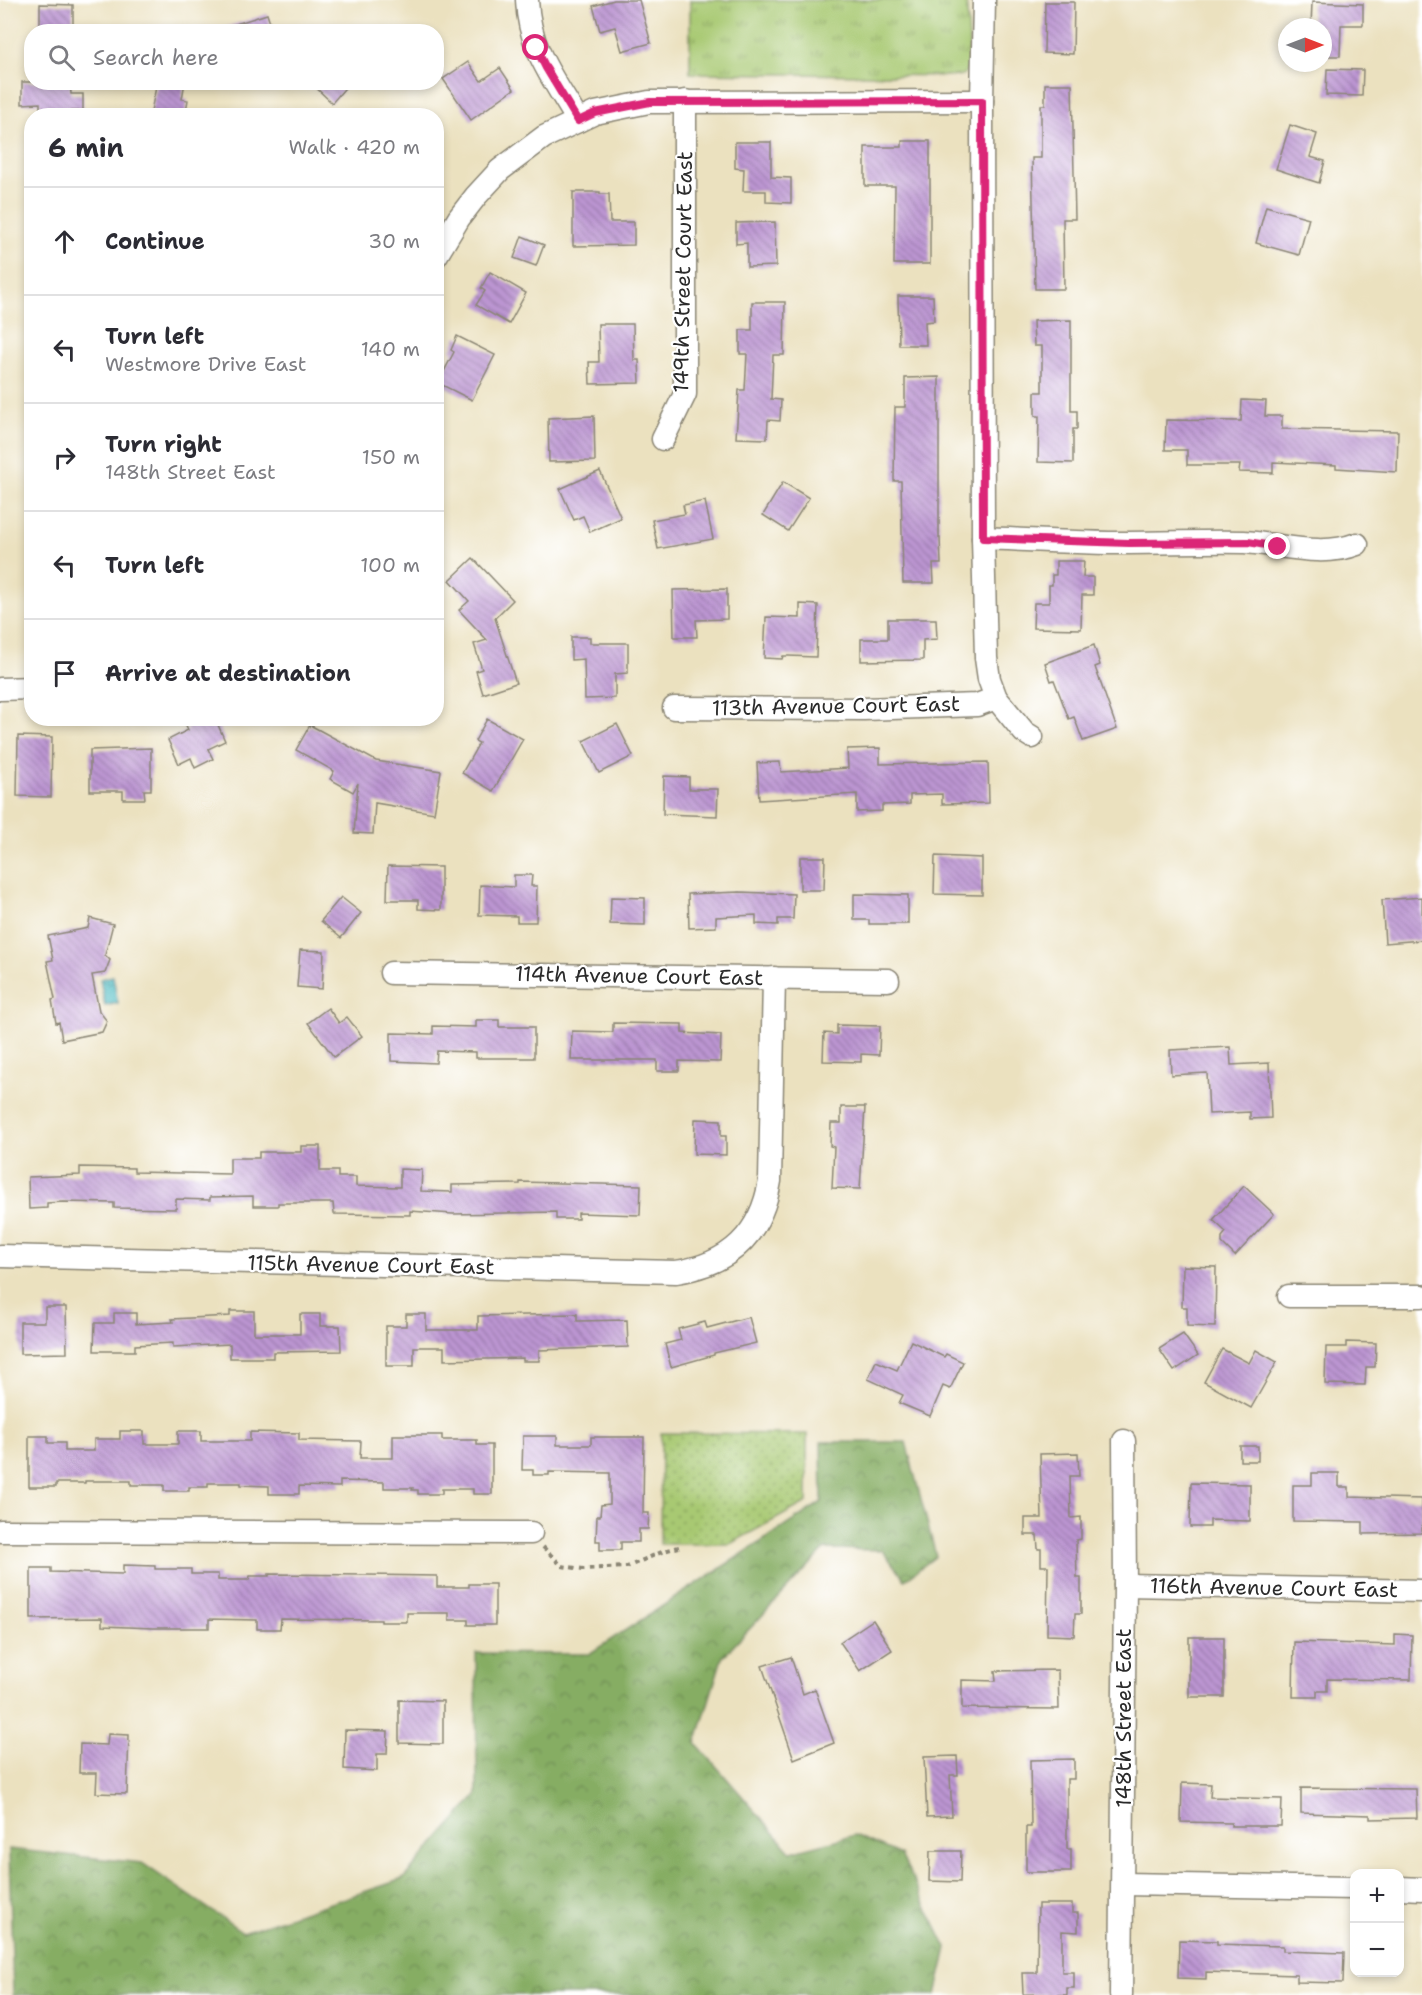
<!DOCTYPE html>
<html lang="en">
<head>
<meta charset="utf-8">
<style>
  body { margin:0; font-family:"Shantell Sans",sans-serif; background:#f7f7f7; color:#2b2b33 }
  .controls { position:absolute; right:18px; bottom:18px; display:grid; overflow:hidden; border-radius:12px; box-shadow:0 3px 9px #0003 }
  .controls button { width:54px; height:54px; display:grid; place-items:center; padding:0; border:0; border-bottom:2px solid #e1e1e2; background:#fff; color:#2b2b33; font:30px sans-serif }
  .compass { position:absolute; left:1278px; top:18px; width:54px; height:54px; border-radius:50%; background:#fff; box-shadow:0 3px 9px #0003; rotate:90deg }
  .stop { position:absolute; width:18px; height:18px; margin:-14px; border:4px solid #db2777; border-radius:50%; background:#fff }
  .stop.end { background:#db2777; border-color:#fff; box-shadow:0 2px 6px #0008 }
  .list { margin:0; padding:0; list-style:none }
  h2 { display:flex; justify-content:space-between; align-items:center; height:78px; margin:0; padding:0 24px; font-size:26px }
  h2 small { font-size:20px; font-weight:400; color:#7c7c81 }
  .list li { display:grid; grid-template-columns:39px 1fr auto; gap:18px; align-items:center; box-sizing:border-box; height:108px; padding:0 24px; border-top:2px solid #e1e1e2 }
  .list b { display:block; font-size:22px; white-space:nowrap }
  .list p { margin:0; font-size:20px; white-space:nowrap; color:#7c7c81 }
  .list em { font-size:20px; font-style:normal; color:#7c7c81 }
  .icon { flex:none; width:33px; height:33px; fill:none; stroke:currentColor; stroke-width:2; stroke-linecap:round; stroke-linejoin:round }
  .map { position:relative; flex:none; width:1422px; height:1995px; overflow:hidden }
  .search { position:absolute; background:#fff; box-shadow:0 3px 9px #0003; left:24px; top:24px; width:420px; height:66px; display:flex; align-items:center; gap:15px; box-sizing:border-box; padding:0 21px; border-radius:24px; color:#7c7c81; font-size:22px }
  .panel { position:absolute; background:#fff; box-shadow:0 3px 9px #0003; left:24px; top:108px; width:420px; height:618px; border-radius:24px }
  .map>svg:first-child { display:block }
  .grass { fill:url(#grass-tufts); stroke:#6a7a4e; stroke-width:1.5 }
  .forest { fill:url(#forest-crowns); stroke:#586c48; stroke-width:1.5 }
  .park { fill:url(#park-dots); stroke:#6a7a4e; stroke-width:1.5 }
  .water { fill:url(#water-ripples); stroke:#3b7276; stroke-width:1.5 }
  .building { fill:url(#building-back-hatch) }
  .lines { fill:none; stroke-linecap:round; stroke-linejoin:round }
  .minor-casing { stroke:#8b8675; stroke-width:25 }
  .path { stroke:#8b8675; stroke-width:4; stroke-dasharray:4.5 4.5; stroke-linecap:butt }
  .minor { stroke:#fff; stroke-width:22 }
  .route { stroke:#db2777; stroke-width:8 }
  .labels { text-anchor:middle; stroke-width:4.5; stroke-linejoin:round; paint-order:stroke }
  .street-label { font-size:21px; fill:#2b2b2b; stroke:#fff }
</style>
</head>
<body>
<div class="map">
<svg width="1422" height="1995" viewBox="0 0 1422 1995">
  <defs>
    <pattern id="grass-tufts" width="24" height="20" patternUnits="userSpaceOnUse" patternTransform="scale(1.5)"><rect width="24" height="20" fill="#a8c972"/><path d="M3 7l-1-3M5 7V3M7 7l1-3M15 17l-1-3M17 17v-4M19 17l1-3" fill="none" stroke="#89a35e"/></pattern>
    <pattern id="forest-crowns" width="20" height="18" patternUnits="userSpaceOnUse" patternTransform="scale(1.5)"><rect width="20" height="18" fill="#86ad64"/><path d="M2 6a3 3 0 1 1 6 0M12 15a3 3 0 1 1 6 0" fill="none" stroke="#6e8d53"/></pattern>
    <pattern id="park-dots" width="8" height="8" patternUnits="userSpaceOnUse" patternTransform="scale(1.5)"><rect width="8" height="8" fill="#a8c972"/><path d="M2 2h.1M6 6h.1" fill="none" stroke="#89a35e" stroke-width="1.8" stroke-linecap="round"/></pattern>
    <pattern id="water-ripples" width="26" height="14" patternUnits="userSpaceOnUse" patternTransform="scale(1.5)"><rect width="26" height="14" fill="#4bbac1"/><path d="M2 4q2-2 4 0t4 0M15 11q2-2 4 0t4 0" fill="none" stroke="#3f979d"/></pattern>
    <pattern id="building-back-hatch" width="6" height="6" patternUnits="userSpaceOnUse" patternTransform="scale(1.5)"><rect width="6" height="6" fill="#bc95d2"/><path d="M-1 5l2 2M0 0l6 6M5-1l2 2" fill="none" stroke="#997aab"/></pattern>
  </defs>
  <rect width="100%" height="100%" fill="#fff"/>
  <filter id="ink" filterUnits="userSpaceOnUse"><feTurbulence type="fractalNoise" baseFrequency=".0167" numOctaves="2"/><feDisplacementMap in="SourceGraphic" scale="12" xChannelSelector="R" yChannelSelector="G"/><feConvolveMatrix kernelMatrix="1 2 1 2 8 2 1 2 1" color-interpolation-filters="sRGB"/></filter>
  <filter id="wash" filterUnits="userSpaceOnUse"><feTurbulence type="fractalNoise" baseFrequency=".008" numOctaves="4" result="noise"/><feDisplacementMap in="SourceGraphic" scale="24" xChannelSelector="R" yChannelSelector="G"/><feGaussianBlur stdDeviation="1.35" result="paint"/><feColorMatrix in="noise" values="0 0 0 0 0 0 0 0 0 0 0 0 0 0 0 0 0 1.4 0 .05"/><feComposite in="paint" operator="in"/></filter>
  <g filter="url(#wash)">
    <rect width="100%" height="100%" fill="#ebe1bf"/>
    <!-- grass -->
    <path class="grass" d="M690,0h276c1,15 7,62 -1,73 -3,3 -5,2 -9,3l-266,-3z"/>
    <!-- forest -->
    <polygon class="forest" points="821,1442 906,1442 936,1556 905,1580 882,1550 825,1549 722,1658 696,1743 791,1852 855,1835 901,1855 947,1948 936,1995 13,1995 9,1849 142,1863 243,1932 403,1879 477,1795 476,1653 589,1654 822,1502"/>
    <!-- park -->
    <polygon class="park" points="661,1433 807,1434 807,1502 730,1544 660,1544"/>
    <!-- water -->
    <polygon class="water" points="113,976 118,1003 105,1006 100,979"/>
    <g id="blocks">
      <!-- building -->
      <g class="building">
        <polygon points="614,0 639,0 651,43 622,51 615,27 600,31 593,6"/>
        <polygon points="1045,2 1074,2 1073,54 1044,53"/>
        <polygon points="1312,2 1363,4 1363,25 1341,25 1340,56 1323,56 1323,27 1311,27"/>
        <polygon points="40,4 73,5 73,32 40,32"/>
        <polygon points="267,14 273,32 224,32 223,28"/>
        <polygon points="468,62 481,81 500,68 514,89 471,120 443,79"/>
        <polygon points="1327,69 1363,70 1362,96 1326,95"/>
        <polygon points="22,82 70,82 71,94 83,94 83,111 71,111 71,116 40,116 40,103 22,104"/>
        <polygon points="157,82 185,82 182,99 188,100 185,116 150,116"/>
        <polygon points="310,82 350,82 332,103"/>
        <polygon points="1045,84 1072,84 1075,219 1063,219 1064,289 1035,289 1032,158 1041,158 1041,105 1045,105"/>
        <polygon points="1290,125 1317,134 1310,157 1325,161 1319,183 1276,169"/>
        <polygon points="902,141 930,141 930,264 894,264 895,186 865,186 865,147 902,147"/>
        <polygon points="735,142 771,142 771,177 791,178 791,203 766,202 766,191 743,191 744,169 735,168"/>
        <polygon points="573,192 600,192 600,194 609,194 610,222 634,222 634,245 573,246"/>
        <polygon points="1266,206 1309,218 1299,255 1256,243"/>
        <polygon points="775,222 776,266 747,267 747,243 736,244 736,223"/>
        <polygon points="522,236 544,245 536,266 514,258"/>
        <polygon points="490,272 526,293 509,324 476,305 485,291 481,288"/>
        <polygon points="898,296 933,296 934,321 925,322 926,345 899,345"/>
        <polygon points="752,302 785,302 784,355 773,355 771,399 781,400 780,421 768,420 767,439 736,438 739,390 745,390 747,354 740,354 740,330 752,330"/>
        <polygon points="1071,320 1071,411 1077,411 1077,429 1073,429 1073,463 1038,462 1039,416 1035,416 1035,392 1042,392 1042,346 1034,346 1033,321"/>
        <polygon points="598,324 633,324 634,360 639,360 640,383 590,384 589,362 599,362"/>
        <polygon points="457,336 495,355 472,400 438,383 454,352 451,350"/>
        <polygon points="939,377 939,538 940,538 941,564 933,564 934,583 903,583 901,481 894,481 895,407 905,407 905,378"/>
        <polygon points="1242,400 1266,401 1265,416 1282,416 1282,429 1398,431 1397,472 1336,468 1336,465 1273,462 1273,473 1239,472 1240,465 1187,465 1187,450 1165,450 1166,420 1241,421"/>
        <polygon points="594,416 595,461 549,462 548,418"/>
        <polygon points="600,471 621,518 590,532 583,516 574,520 560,489"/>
        <polygon points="783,482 809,498 788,531 763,515"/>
        <polygon points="705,501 713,539 658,549 652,520 685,514 683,505"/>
        <polygon points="473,558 513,600 495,618 516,683 483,694 476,671 482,669 474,644 487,640 459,610 469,601 450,580"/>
        <polygon points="1056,561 1084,561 1083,577 1093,577 1093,595 1082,595 1081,629 1033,628 1034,603 1049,603 1049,585 1052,585 1052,575 1056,575"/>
        <polygon points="727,589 727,619 696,620 697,637 674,637 673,590"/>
        <polygon points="800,604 818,605 816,657 788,656 783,656 782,659 764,658 766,617 800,618"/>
        <polygon points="888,619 936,619 937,639 923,640 923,660 861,661 861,639 888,639"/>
        <polygon points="571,637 590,637 590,643 628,643 628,673 615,674 615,698 585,699 584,659 571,660"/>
        <polygon points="1094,645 1100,665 1095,667 1117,729 1083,741 1074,717 1069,719 1054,680 1051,681 1045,663"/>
        <polygon points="183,718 215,718 225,741 208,749 213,759 195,768 191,758 179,764 168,740 188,730"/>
        <polygon points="487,719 523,739 493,791 462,773 479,743 475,741"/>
        <polygon points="617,724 633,756 599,773 583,741"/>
        <polygon points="310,725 376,761 441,771 434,813 375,803 373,834 354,833 358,783 353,792 330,779 334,771 296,750"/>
        <polygon points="18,736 52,737 51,797 17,796"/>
        <polygon points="151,748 151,790 144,790 145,799 123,799 123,791 90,791 90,750"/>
        <polygon points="880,748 880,764 988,762 989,803 942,804 942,794 910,795 910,804 882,805 882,811 857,812 857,794 759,800 757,763 780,762 781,772 848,768 847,749"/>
        <polygon points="664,776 689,777 689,789 718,789 717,816 663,814"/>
        <polygon points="935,856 982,858 982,895 934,894"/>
        <polygon points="800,857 825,857 824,890 800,890"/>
        <polygon points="388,866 441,867 441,910 418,909 418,900 387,900"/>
        <polygon points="514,875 532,875 531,886 537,886 536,922 517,922 517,916 479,915 480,885 514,887"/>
        <polygon points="740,892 794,894 793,919 778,919 778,925 756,924 756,915 716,917 716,927 689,928 688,894"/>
        <polygon points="854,894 908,895 908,924 869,924 869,920 854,920"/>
        <polygon points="341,897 361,913 341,938 321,921"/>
        <polygon points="611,897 645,898 645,925 610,924"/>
        <polygon points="1422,897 1422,940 1385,943 1382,900"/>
        <polygon points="90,918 113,924 105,955 110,960 105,973 92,975 99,1011 107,1021 102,1032 62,1040 59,1022 56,1023 52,1000 55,999 47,961 53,960 48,936 88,928"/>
        <polygon points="300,950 324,951 322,989 297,987"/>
        <polygon points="328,1008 339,1023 347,1017 362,1036 334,1057 308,1023"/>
        <polygon points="476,1020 499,1020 499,1027 534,1027 534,1058 476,1058 476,1052 437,1051 436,1063 391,1061 391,1033 433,1034 433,1026 476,1027"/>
        <polygon points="613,1023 682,1024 682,1033 721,1035 720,1062 679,1061 679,1071 657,1071 657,1060 571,1060 572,1031 613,1032"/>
        <polygon points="837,1025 880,1026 879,1055 861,1054 861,1062 823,1061 824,1033 837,1034"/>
        <polygon points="1230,1047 1231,1065 1269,1063 1271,1118 1250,1119 1250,1112 1209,1114 1207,1073 1171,1075 1170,1050"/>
        <polygon points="841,1107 865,1107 860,1189 832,1188 834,1147 830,1146 831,1123 841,1123"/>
        <polygon points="695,1119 721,1120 721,1136 726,1136 726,1155 694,1154"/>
        <polygon points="301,1146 320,1146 320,1171 338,1171 338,1177 356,1177 356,1186 400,1187 400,1169 422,1170 421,1191 452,1192 452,1185 520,1184 520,1182 641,1185 640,1215 578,1213 578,1219 556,1219 556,1212 453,1214 410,1211 410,1215 334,1214 333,1203 278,1203 278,1206 253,1206 253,1196 210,1197 210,1200 176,1199 176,1209 114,1208 114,1203 63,1202 47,1203 47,1208 29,1209 28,1177 80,1175 80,1167 134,1168 134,1172 230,1174 230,1158 259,1158 259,1152 301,1152"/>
        <polygon points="1244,1186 1274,1214 1235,1256 1222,1243 1222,1237 1226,1232 1213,1220"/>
        <polygon points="1183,1266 1216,1267 1215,1327 1187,1326 1187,1307 1182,1307"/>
        <polygon points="45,1307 66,1307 67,1353 20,1354 20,1322 45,1322"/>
        <polygon points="230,1311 254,1311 254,1334 300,1334 300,1314 320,1314 320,1326 340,1326 341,1351 273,1352 273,1358 230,1358 230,1344 173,1347 173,1343 135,1345 135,1351 94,1351 95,1323 114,1323 114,1313 136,1313 136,1324 173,1322 172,1319 230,1316"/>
        <polygon points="406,1314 426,1314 426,1330 478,1330 478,1316 577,1314 577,1321 627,1320 628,1347 539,1350 539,1361 523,1361 523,1358 444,1360 444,1347 414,1347 414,1366 386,1366 386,1326 406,1326"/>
        <polygon points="749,1317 756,1343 714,1353 714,1355 671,1367 665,1344 681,1340 678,1329 705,1322 707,1328"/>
        <polygon points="1183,1334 1198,1355 1174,1371 1159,1349"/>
        <polygon points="911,1341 944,1357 946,1354 963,1362 950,1389 943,1386 930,1416 899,1403 903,1395 868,1379 876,1361 897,1370"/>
        <polygon points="1346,1342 1376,1343 1375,1367 1366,1367 1365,1385 1325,1384 1326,1347 1346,1347"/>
        <polygon points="1222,1349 1249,1363 1256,1350 1277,1362 1251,1408 1204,1382"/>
        <polygon points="120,1431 144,1431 144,1444 178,1444 178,1431 201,1431 201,1441 250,1441 250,1432 299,1433 299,1440 361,1441 360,1458 393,1458 393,1435 442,1435 442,1440 477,1440 477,1445 492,1445 492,1494 473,1494 473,1489 442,1489 442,1494 418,1494 418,1490 412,1490 413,1488 384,1488 384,1482 340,1481 340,1487 299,1486 299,1494 269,1494 269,1486 241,1485 241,1483 208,1483 208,1487 189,1487 189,1491 164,1491 164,1485 131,1485 131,1481 85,1481 85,1483 56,1483 56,1487 29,1487 29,1436 48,1436 48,1443 65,1443 65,1451 94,1451 94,1439 120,1439"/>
        <polygon points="523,1436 557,1436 557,1445 591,1445 591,1437 644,1437 643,1513 649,1513 648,1529 639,1529 639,1542 621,1542 621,1550 600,1550 600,1541 596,1541 597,1516 600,1516 601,1505 610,1504 610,1473 549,1472 549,1475 533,1475 533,1470 522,1470"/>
        <rect x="1240" y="1446" width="18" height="15"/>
        <polygon points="1078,1453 1079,1476 1070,1476 1071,1518 1081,1517 1081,1539 1076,1540 1077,1578 1081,1578 1081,1614 1075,1614 1074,1636 1047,1635 1048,1566 1041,1566 1041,1549 1038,1549 1037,1535 1025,1535 1025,1518 1042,1518 1040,1454"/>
        <polygon points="1312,1473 1339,1473 1339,1487 1349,1487 1349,1497 1422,1499 1422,1533 1363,1534 1363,1522 1293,1521 1293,1485 1312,1485"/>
        <polygon points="1191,1483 1250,1484 1250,1521 1210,1520 1210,1527 1190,1527"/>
        <polygon points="123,1565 155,1566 155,1569 191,1569 191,1574 218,1574 218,1580 249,1580 250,1576 269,1576 269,1574 366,1575 437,1576 437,1587 469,1587 469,1584 495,1584 495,1625 468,1625 468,1620 449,1620 449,1613 407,1613 407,1622 381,1622 381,1620 281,1619 280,1629 257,1629 257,1620 209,1619 209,1628 153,1628 102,1626 102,1618 31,1619 31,1568 51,1568 51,1572 123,1574"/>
        <polygon points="873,1620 892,1650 860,1671 840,1642"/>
        <polygon points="1395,1634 1412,1635 1411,1680 1327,1679 1327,1691 1317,1691 1317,1697 1293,1697 1294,1642 1395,1645"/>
        <rect x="1189" y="1637" width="35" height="60"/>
        <polygon points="791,1657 803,1694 815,1689 834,1743 794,1759 762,1666"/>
        <polygon points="1058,1670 1059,1709 962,1708 962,1680 996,1681 995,1671"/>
        <polygon points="399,1700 443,1701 443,1744 399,1743"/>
        <polygon points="345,1730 388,1731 387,1754 377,1754 377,1771 344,1769"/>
        <polygon points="108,1734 129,1735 127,1794 96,1793 97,1773 79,1773 80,1744 107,1745"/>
        <polygon points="957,1756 958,1775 950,1775 952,1816 927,1817 924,1757"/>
        <polygon points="1074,1759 1074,1779 1067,1779 1067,1849 1071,1849 1071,1872 1026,1872 1026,1827 1031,1827 1030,1760"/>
        <polygon points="1182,1783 1211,1784 1210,1797 1282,1799 1281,1826 1231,1826 1231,1823 1181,1822"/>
        <polygon points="1301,1788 1416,1789 1417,1818 1370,1819 1370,1815 1301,1813"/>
        <polygon points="930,1851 961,1851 960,1882 929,1881"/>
        <polygon points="1038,1904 1072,1904 1072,1913 1078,1913 1078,1932 1062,1931 1062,1972 1074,1972 1074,1988 1067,1988 1067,1995 1023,1994 1022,1973 1037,1973"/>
        <polygon points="1179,1940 1217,1941 1217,1944 1283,1946 1283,1951 1344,1953 1343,1983 1297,1982 1297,1975 1206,1972 1206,1979 1178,1978"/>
      </g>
    </g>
  </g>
  <g filter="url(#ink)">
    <use href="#blocks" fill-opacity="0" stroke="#8b8675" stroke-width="1.5"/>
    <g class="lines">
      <!-- minor casing -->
      <g class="minor-casing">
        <g id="minor">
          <path d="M527,0c2,50 27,79 51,121"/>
          <polyline points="984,0 982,101 983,538 986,658 989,679 996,698 1024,732 1032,737"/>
          <polyline points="436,256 459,218 476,196 500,170 544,137 595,113 649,102 982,101"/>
          <polyline points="663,439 685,394 685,101"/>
          <path d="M983,538c49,2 98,5 146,5 39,0 77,-2 115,-1 37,2 77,16 113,2"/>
          <polyline points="0,689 32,688"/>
          <polyline points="674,708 864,709 977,705 996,698"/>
          <polyline points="391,973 888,980"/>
          <path d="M0,1256l676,16c54,-8 85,-38 94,-91l4,-203"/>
          <polyline points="1289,1296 1422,1296"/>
          <polyline points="0,1531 531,1533"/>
          <polyline points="1125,1585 1422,1591"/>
          <polyline points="1123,1884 1354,1888"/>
          <polyline points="1400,1888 1422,1889"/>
          <polyline points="1121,1995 1125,1585 1124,1441"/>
        </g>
      </g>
      <!-- path -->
      <polyline class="path" points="543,1547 562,1566 583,1569 627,1567 664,1551 679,1547"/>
      <!-- minor -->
      <use href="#minor" class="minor"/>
    </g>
  </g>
  <g class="lines" filter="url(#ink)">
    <!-- route -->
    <polyline class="route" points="536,48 546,68 578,121 595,113 650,102 982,101 983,538 1129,543 1248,542 1278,547"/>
  </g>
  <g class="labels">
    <!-- street labels -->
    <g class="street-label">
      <text transform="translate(683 272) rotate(-89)" y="7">149th Street Court East</text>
      <text transform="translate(836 706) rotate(-1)" y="7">113th Avenue Court East</text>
      <text transform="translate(639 976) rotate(1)" y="7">114th Avenue Court East</text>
      <text transform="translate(371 1265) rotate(1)" y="7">115th Avenue Court East</text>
      <text transform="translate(1274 1588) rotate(1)" y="7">116th Avenue Court East</text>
      <text transform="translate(1124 1718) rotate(-90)" y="7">148th Street East</text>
    </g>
  </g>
</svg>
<div class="controls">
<button>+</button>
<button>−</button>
</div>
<svg class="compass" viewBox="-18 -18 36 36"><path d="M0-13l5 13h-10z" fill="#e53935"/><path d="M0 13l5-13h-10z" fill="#7c7c81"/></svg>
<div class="stop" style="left:536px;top:48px"></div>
<div class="stop end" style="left:1278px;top:547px"></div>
<div class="search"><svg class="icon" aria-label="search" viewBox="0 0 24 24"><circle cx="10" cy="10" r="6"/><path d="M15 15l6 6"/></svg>Search here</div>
<section class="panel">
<h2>6 min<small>Walk · 420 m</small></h2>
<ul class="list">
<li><svg class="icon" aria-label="ahead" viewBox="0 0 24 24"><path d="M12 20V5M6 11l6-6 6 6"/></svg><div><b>Continue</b></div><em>30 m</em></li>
<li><svg class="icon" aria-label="left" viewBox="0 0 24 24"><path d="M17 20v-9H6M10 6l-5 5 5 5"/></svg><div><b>Turn left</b><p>Westmore Drive East</p></div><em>140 m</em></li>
<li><svg class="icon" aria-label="right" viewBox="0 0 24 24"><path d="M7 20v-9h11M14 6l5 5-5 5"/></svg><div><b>Turn right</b><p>148th Street East</p></div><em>150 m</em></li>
<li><svg class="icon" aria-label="left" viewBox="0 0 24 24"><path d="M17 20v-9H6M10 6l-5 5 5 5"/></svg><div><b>Turn left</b></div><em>100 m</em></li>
<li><svg class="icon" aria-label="arrive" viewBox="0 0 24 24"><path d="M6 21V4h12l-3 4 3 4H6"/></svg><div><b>Arrive at destination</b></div></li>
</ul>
</section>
</div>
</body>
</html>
